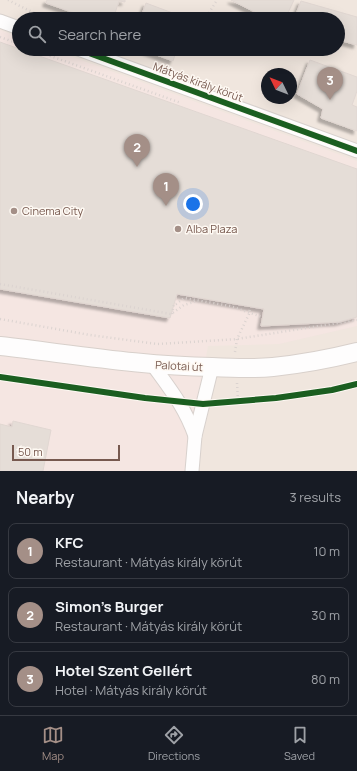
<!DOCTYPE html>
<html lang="en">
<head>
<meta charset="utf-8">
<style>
  body { margin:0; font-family:Manrope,sans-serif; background:#20242c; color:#f1f3f6 }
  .compass { position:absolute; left:261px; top:68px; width:36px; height:36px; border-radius:50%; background:#171b24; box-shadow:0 4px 16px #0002; rotate:313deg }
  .scale { position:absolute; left:12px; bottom:10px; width:108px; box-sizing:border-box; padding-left:4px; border:2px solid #77594f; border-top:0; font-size:11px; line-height:14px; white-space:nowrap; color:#77594f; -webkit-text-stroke:3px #fef9f3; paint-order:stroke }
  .you { position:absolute; left:193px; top:204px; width:14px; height:14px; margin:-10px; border:3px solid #fff; border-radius:50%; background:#1a73e8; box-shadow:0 0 0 6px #1a73e833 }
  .badge { display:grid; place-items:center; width:26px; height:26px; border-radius:50%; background:#a48f87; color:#fff; font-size:13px; font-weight:700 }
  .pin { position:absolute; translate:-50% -33px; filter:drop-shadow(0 1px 2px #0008) }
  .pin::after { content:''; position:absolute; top:21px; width:14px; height:12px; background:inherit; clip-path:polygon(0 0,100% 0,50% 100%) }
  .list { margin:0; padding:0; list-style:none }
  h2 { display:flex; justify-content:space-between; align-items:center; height:52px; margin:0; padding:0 16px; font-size:17px }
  h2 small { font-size:13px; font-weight:400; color:#9ea1a6 }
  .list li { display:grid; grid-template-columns:26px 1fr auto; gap:12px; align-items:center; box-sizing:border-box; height:56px; margin:0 8px 8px; padding:0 8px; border:1px solid #363941; border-radius:8px }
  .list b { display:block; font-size:15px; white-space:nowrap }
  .list p { margin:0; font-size:13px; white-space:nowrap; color:#9ea1a6 }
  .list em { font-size:13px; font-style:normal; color:#9ea1a6 }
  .icon { flex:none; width:22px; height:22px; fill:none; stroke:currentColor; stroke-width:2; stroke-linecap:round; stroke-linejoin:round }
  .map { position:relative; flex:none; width:357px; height:471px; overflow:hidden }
  .search { position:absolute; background:#171b24; box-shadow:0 4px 16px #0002; left:12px; right:12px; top:12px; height:44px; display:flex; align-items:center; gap:10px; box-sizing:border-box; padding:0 14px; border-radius:22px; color:#9ea1a6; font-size:15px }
  .sheet { height:244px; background:#171b24 }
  nav { display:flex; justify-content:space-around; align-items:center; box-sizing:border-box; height:56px; border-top:1px solid #363941; background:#171b24; font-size:11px; color:#9ea1a6 }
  nav a { display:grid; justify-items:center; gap:2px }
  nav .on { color:#a48f87 }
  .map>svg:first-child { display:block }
  .residential { fill:#f0e6de; fill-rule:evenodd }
  .commercial { fill:#f5e6e2 }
  .building { fill:#e5ddd7; stroke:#e1d7d2; filter:url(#shadow) }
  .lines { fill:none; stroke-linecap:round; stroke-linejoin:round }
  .street-casing { stroke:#d8d1cd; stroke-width:15 }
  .secondary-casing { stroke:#d8d0cb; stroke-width:20 }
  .path { stroke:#dbd3d0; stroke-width:2.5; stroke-dasharray:1 3; stroke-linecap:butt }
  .street { stroke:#fefdfd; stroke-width:13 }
  .secondary { stroke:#fefdfd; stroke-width:18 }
  .cycleway-casing { stroke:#fef9f3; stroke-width:8 }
  .cycleway { stroke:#1b5e20; stroke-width:6 }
  .poi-dot { fill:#a48f87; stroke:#fef9f3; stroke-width:1.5 }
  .labels { text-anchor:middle; stroke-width:3; stroke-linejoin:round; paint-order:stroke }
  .street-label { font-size:11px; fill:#77594f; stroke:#fef9f3 }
  .poi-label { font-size:11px; fill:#77594f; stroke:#fef9f3; text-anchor:start }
</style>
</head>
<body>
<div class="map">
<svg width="357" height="471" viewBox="0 0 357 471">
  <defs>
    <filter id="shadow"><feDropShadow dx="-3.5" dy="3.5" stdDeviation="1" flood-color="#0004"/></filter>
  </defs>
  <rect width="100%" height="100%" fill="#f8f4f0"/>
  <!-- residential -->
  <path class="residential" d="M0,0h357v471h-357zM19,19h319v30h-319zM267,74h24v24h-24z"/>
  <!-- commercial -->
  <polygon class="commercial" points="0,30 19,37 19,49 51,49 357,161 357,326 279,344 208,346 185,471 0,471"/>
  <!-- building -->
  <g class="building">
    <polygon points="47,0 125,0 125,2 119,1 113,19 91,19 46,3"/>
    <polygon points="231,0 294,0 285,19 268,19"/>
    <polygon points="301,1 357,17 357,45 338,40 338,19 294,19"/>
    <polygon points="146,3 178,15 176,19 140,19"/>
    <polygon points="0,42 357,169 357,317 339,322 261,326 264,309 177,294 170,318 0,289"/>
    <polygon points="140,49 177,49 173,61"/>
    <polygon points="310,60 357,77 357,91 352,105 357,107 357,131 321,118 323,109 297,94"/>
    <polygon points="13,421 51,430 43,471 0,471 0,424 12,427"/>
  </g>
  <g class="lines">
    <!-- street casing -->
    <g class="street-casing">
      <g id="street">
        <polyline points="0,21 19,28"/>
        <polyline points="78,49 357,151"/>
        <path d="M152,364c18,25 33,43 43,72"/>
        <polyline points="192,471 195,436 212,367"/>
      </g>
    </g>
    <!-- secondary casing -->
    <g class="secondary-casing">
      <path id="secondary" d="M0,346c71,8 141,20 212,21 20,1 41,2 61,0 29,-3 56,-8 84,-15"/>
    </g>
    <!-- path -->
    <g class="path">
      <polyline points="8,0 46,19"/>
      <polyline points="209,13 217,0"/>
      <polyline points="0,37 19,44"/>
      <polyline points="31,49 181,103"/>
      <polyline points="0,284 171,314 184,305 197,301"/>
      <polyline points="172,314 174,304 176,304 184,298 230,306 262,317"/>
      <polyline points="0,319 90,335 157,344 237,339 357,320"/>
      <polyline points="235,352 237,339 249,314 250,307"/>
      <polyline points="237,383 238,401"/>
    </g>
    <!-- street -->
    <use href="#street" class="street"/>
    <!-- secondary -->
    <use href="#secondary" class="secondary"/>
    <!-- cycleway casing -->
    <g class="cycleway-casing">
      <g id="cycleway">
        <polyline points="78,49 357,151"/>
        <polyline points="0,377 145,398 203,404 276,398 332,390 357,384"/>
      </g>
    </g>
    <!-- cycleway -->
    <use href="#cycleway" class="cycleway"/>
  </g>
  <!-- markers -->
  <g class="poi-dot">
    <circle cx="14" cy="211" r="4"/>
    <circle cx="178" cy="229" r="4"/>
  </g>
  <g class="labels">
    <!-- street labels -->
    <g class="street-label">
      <text transform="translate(198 82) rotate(20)" y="4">Mátyás király körút</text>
      <text transform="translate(179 366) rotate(3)" y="4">Palotai út</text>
    </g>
    <!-- poi labels -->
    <g class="poi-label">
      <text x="22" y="215">Cinema City</text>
      <text x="186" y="233">Alba Plaza</text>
    </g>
  </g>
</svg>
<svg class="compass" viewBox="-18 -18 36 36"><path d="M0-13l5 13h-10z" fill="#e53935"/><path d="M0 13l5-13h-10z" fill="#9ea1a6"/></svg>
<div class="scale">50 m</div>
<div class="you"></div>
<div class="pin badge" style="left:166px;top:206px">1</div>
<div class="pin badge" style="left:137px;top:167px">2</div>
<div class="pin badge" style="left:330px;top:100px">3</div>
<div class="search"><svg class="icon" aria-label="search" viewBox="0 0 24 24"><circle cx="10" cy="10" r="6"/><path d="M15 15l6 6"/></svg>Search here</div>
</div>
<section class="sheet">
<h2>Nearby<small>3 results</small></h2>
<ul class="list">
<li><span class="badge">1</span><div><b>KFC</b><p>Restaurant · Mátyás király körút</p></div><em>10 m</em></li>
<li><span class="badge">2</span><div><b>Simon's Burger</b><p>Restaurant · Mátyás király körút</p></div><em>30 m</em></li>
<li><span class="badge">3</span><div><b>Hotel Szent Gellért</b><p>Hotel · Mátyás király körút</p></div><em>80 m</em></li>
</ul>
</section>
<nav>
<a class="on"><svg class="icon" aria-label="map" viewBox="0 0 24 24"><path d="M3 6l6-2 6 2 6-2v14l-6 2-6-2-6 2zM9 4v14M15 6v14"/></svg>Map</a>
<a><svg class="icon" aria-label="directions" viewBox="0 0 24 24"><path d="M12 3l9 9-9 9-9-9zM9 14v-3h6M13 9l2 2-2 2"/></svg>Directions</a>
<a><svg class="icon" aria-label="saved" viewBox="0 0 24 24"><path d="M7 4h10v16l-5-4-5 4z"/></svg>Saved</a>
</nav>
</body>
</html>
